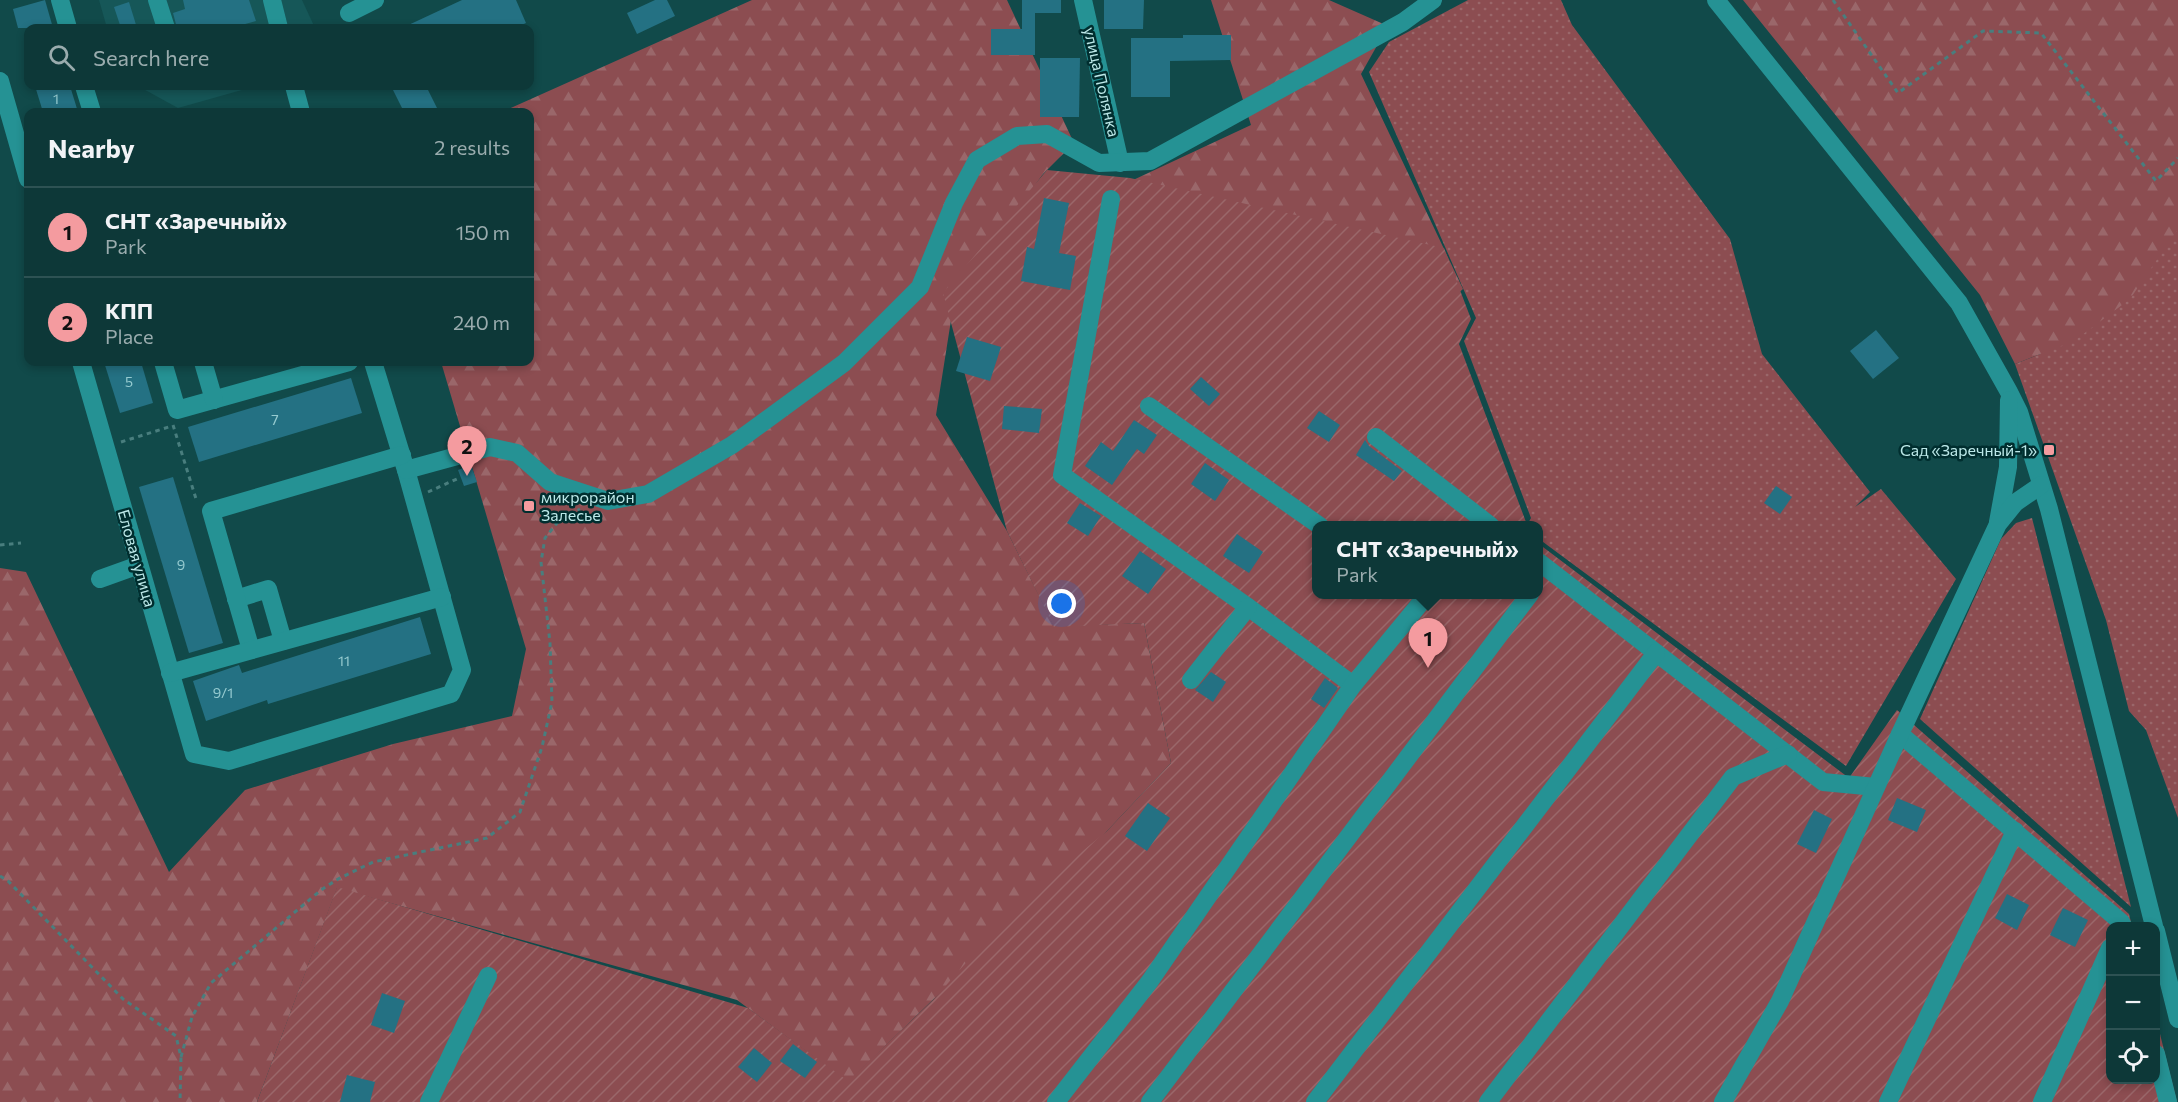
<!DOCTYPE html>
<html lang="en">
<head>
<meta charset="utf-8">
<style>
  body { margin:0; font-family:Commissioner,sans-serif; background:#1b4343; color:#f1f3f6 }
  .controls { position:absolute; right:18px; bottom:18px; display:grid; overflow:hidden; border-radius:12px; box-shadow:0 3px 9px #0003 }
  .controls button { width:54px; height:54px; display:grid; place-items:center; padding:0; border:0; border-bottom:2px solid #2d5253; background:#0d3838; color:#f1f3f6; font:30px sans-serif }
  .you { position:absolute; left:1062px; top:604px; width:21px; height:21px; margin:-15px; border:4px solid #fff; border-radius:50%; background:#1a73e8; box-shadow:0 0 0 9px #1a73e833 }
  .badge { display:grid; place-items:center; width:39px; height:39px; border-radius:50%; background:#f49b9f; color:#111; font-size:20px; font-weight:700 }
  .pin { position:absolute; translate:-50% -50px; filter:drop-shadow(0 2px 3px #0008) }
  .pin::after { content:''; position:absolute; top:32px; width:21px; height:18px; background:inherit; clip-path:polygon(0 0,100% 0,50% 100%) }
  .popup { position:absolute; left:1312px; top:521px; width:231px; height:78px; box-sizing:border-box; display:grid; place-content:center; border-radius:12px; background:#0d3838; filter:drop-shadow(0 2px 4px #0005); font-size:20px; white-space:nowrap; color:#9aacae }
  .popup b { font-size:22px; color:#f1f3f6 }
  .popup::after { content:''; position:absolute; left:50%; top:100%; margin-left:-12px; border:12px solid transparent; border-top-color:#0d3838 }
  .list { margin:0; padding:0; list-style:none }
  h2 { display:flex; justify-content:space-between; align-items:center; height:78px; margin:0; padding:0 24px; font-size:26px }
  h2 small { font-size:20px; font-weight:400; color:#9aacae }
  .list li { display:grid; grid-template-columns:39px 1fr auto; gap:18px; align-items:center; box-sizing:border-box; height:90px; padding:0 24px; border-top:2px solid #2d5253 }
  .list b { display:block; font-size:22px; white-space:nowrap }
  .list p { margin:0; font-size:20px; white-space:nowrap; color:#9aacae }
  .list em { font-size:20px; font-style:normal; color:#9aacae }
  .icon { flex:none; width:33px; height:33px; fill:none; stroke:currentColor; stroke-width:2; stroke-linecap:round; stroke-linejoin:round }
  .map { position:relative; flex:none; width:2178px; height:1102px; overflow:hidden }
  .search { position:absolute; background:#0d3838; box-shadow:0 3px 9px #0003; left:24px; top:24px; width:510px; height:66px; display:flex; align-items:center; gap:15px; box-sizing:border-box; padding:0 21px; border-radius:12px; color:#9aacae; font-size:22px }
  .panel { position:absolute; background:#0d3838; box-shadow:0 3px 9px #0003; left:24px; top:108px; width:510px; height:258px; border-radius:12px }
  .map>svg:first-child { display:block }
  .built { fill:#165758 }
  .grass { fill:url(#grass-dots) }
  .forest { fill:url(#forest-firs) }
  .garden { fill:url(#garden-furrows) }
  .building { fill:#247183 }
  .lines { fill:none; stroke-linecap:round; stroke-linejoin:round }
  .path { stroke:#497e7e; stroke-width:3; stroke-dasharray:4.5 4.5; stroke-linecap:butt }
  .minor { stroke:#259294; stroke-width:18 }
  .poi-dot { fill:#f49b9f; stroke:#002e2f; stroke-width:2 }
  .labels { text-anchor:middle; stroke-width:5; stroke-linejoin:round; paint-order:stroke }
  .number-label { font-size:14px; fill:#96cbd0 }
  .street-label { font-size:16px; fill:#bce9e9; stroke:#002e2f }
  .poi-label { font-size:16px; fill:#bce9e9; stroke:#002e2f; text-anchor:end }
</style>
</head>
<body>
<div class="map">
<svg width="2178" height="1102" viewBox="0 0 2178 1102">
  <defs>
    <pattern id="grass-dots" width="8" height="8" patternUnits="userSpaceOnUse" patternTransform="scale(1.5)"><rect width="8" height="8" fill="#8c4d51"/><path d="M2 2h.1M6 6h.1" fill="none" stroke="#9a676a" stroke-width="1.8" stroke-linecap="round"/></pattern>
    <pattern id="forest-firs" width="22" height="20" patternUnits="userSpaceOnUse" patternTransform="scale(1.5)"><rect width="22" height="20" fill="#8c4d51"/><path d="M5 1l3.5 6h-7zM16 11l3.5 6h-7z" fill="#9a676a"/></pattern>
    <pattern id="garden-furrows" width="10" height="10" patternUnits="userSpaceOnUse" patternTransform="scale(1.5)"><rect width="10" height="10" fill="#8c4d51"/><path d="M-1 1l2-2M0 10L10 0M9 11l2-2" fill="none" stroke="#9a676a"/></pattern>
  </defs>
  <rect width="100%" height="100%" fill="#114a4a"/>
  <!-- built -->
  <g class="built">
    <polygon points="99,0 302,0 315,28 107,28"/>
    <polygon points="138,86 256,86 178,108"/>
  </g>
  <!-- grass -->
  <g class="grass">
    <polygon points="1468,0 1561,0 1572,25 1730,239 1762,354 1870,492 1855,507 1881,489 1956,579 1846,766 1539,539 1539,526 1527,525 1531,518 1464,341 1476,318 1369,72 1389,42"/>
    <polygon points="2178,168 2178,818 2146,730 2129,711 2106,620 2015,364 2040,354"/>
    <polygon points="2032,518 2131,907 1920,719 2001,539 2016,523"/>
  </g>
  <!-- forest -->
  <g class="forest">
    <polygon points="752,0 1007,0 1074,143 1043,174 955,295 936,415 1007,531 1054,626 1144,623 1171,763 1107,831 848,1082 737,1000 337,888 257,1102 0,1102 0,568 26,572 169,872 245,790 393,744 512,716 526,649 441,362 530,362 530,112 502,112"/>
    <polygon points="1211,0 1329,0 1388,26 1361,74 1463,289 1371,370 1131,181 1251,125"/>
    <polygon points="1743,0 2178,0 2178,229 2130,299 2074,341 2015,364 1980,295"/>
  </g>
  <!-- garden -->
  <polygon class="garden" points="1047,170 1130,178 1444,248 1471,319 1459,344 1526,522 1521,526 1317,526 1317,594 1539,594 1539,544 1849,778 1897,710 2129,914 2132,926 2110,926 2110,1080 2156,1080 2156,1018 2177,1102 257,1102 337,887 748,1008 848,1081 933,1000 1018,904 1107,831 1171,763 1144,623 1054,627 1007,531 943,293"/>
  <!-- building -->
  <g class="building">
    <polygon points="45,0 53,28 18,28 13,9"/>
    <polygon points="183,0 249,0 256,21 231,28 177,28 173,13 185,9"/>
    <polygon points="462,0 516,0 526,23 515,28 402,28"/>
    <polygon points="655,0 667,0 675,16 637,34 627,13"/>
    <polygon points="1022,0 1061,0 1061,13 1035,13 1035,55 991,55 991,29 1022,29"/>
    <polygon points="1104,0 1144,0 1143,29 1104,29"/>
    <polygon points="129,2 137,28 121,28 114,7"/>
    <polygon points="1183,35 1231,35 1231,60 1170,61 1170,97 1131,97 1131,38 1183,38"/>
    <polygon points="1040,58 1080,58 1079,117 1040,117"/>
    <polygon points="35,86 70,86 78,112 43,112"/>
    <polygon points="391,86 426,86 439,112 404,112"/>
    <polygon points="1044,198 1069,203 1059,253 1076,256 1070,290 1021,281 1027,247 1034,249"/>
    <polygon points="1876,330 1899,358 1873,379 1850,351"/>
    <polygon points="967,337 1001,347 990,381 956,371"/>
    <polygon points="104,362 141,362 153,403 120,413"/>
    <polygon points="1201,377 1220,394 1209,406 1190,389"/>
    <polygon points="351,378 362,413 199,462 188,427"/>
    <polygon points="1004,406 1042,409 1039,433 1002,429"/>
    <polygon points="1319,411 1340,425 1329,442 1307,428"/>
    <polygon points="1134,420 1157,435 1144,454 1137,449 1112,485 1085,466 1101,442 1113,451"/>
    <polygon points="1365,440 1369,446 1402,471 1394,481 1356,455"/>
    <polygon points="1205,463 1229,480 1215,501 1191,484"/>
    <polygon points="471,465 477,482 464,486 458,470"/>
    <polygon points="173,477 223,643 189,653 139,487"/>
    <polygon points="1776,486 1792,497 1780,514 1764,503"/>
    <polygon points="1080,503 1101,516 1088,536 1067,523"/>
    <polygon points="1237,534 1263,552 1249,573 1223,556"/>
    <polygon points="1140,551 1166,569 1148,594 1122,576"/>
    <polygon points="420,617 431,654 268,704 267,700 206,721 193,681 239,665 242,673"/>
    <polygon points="1211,672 1226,682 1213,702 1195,690"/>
    <polygon points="1325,678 1338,688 1324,708 1311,699"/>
    <polygon points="1897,798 1926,810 1917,832 1888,820"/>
    <polygon points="1148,803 1170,818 1147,851 1125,836"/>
    <polygon points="1814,810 1832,819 1816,853 1797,844"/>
    <polygon points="2007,894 2029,905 2017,930 1995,918"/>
    <polygon points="2063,908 2088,920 2075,947 2050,935"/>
    <polygon points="382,993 405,1001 394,1033 371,1025"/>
    <polygon points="793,1044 817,1062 805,1078 780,1061"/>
    <polygon points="754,1048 772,1063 757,1082 738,1067"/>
    <polygon points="347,1075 375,1082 370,1102 340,1102"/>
  </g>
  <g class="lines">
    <!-- path -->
    <g class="path">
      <polyline points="1833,0 1898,93 1983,31 2041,33 2156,181 2178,158"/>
      <polyline points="173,425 197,502"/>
      <polyline points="121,442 172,426"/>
      <polyline points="428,492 459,478"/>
      <polyline points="0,545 21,543"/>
      <polyline points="0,876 8,881 123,999 176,1036 181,1057 180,1102"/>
      <polyline points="181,1057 192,1017 211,983 321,890 338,879 373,862 487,838 520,812 542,747 552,702 550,643 541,562 545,538 557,523 580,509"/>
    </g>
    <!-- minor -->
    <g class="minor">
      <polyline points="60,0 68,28"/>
      <polyline points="157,0 166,28"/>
      <polyline points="272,0 279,28"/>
      <polyline points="1083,0 1120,163"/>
      <polyline points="1716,0 1959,303 2009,392 2019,412 2049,509 2154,926"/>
      <polyline points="349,13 375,0"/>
      <polyline points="0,81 28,179"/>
      <polyline points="84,86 92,112"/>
      <polyline points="294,86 301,112"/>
      <polyline points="1111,199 1062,475 1248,607 1353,685"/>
      <polyline points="81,362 194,754 229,761 451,694 462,670 406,470 373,362"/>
      <polyline points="163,362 177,410 349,362"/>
      <polyline points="203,362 214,400"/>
      <polyline points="1149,406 1320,526"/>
      <polyline points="1376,437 1491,526"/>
      <polyline points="406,470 490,447 517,453 550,482 608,501 648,494 732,445 844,363 920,287 954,203 977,160 1017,136 1047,134 1099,163 1150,161 1403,22 1433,0"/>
      <polyline points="1998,522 2008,467 2009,400"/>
      <polyline points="1539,562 1823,782 1876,787"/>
      <polyline points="100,579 139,565"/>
      <polyline points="236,599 268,589 283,641"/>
      <polyline points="251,650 211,511 402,455"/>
      <polyline points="170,673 442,597"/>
      <polyline points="1191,680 1248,607"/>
      <polyline points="1900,734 2121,922 2123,926"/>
      <polyline points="2156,931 2178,1019"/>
      <polyline points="2156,1054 2168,1102"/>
      <polyline points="429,1102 488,976"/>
      <polyline points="1056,1102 1150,981 1353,685 1428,594"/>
      <polyline points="1150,1102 1530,594"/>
      <polyline points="1315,1102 1656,653"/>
      <polyline points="1488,1102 1733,777 1788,754"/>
      <polyline points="1723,1102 1780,1001 1900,734 1998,524 2015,503 2041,485"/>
      <polyline points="1888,1102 2015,831"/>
      <polyline points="2042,1102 2110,948"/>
    </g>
  </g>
  <!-- markers -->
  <g class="poi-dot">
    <rect x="2043" y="444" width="12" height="12" rx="3"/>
    <rect x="523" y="500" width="12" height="12" rx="3"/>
  </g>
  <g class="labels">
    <!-- number labels -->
    <g class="number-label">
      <text x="56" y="104">1</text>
      <text x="129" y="387">5</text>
      <text x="275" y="425">7</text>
      <text x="181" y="570">9</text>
      <text x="344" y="666">11</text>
      <text x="223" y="698">9/1</text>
    </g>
    <!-- street labels -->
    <g class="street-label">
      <text transform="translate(1102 82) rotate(77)" y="6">улица Полянка</text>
      <text transform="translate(137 558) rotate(74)" y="6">Еловая улица</text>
    </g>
    <!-- poi labels -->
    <g class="poi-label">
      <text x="2037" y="456">Сад «Заречный-1»</text>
      <text x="541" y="503" text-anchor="start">микрорайон<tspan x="541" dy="18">Залесье</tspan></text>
    </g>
  </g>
</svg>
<div class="controls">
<button>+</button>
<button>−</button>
<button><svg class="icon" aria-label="locate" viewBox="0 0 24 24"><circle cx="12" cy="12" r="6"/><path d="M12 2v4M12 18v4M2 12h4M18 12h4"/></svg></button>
</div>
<div class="you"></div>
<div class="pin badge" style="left:1428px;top:668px">1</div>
<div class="popup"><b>СНТ «Заречный»</b>Park</div>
<div class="pin badge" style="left:467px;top:476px">2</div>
<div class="search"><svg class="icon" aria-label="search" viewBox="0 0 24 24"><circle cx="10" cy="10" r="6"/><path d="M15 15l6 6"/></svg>Search here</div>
<section class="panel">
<h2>Nearby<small>2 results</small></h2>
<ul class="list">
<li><span class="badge">1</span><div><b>СНТ «Заречный»</b><p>Park</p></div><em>150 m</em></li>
<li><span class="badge">2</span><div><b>КПП</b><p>Place</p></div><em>240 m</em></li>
</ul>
</section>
</div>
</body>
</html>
